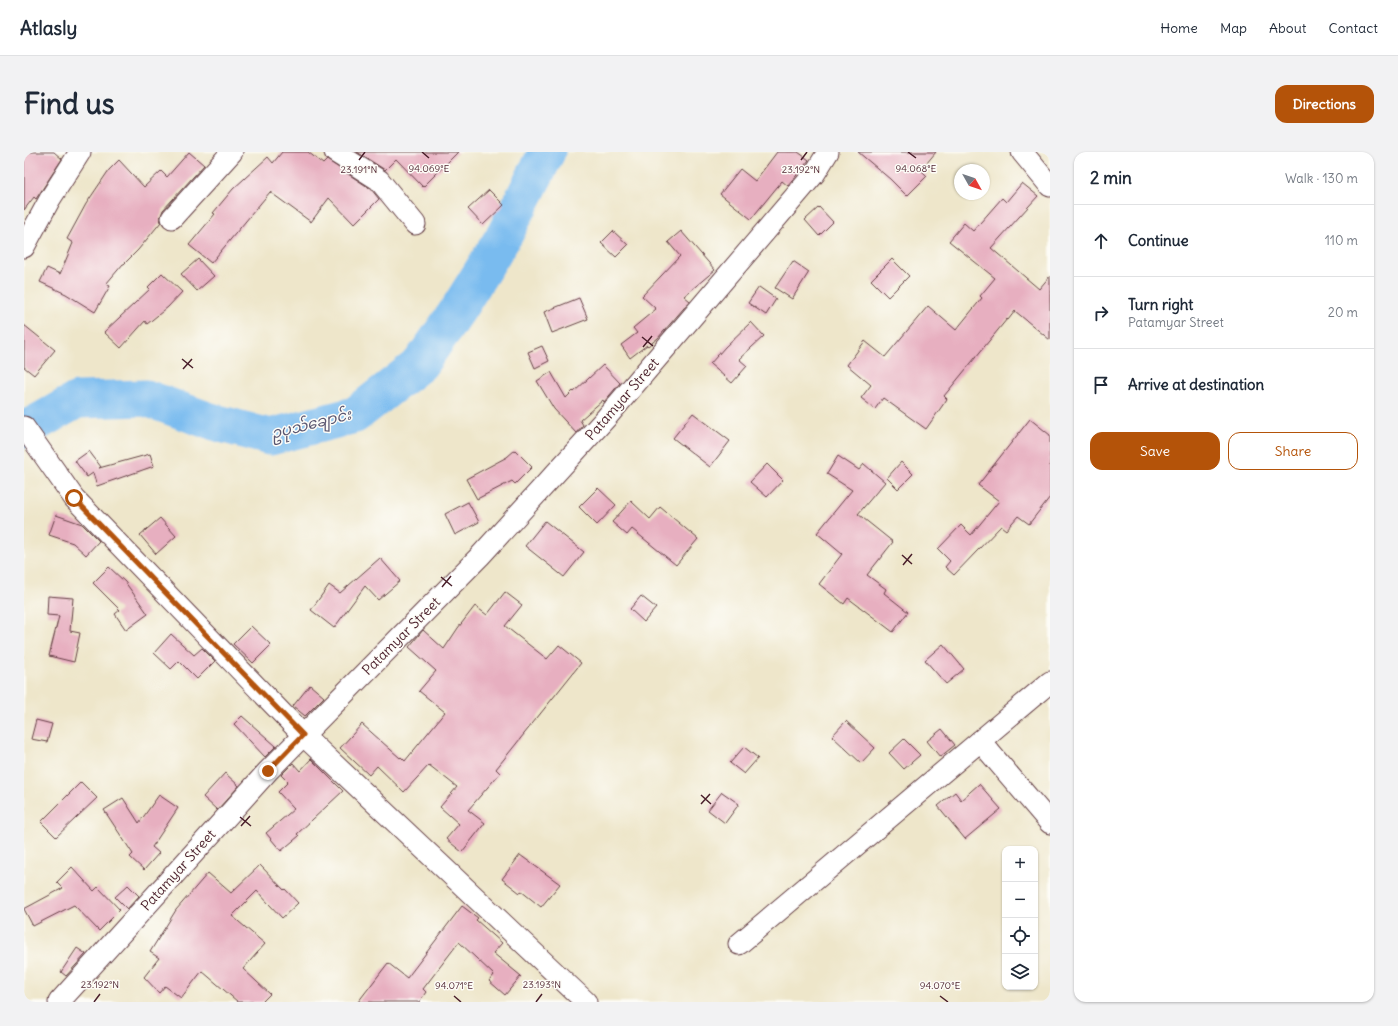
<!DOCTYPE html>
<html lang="en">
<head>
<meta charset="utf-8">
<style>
  body { margin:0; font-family:Delius,"Noto Sans Myanmar",sans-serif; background:#f2f2f3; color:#1f2937 }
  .controls { position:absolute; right:12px; bottom:12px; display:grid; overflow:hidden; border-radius:8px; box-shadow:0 1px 3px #0004 }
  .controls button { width:36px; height:36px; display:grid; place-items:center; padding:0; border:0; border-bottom:1px solid #e0e1e3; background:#fff; color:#1f2937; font:20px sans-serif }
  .compass { position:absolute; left:930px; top:12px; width:36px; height:36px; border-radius:50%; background:#fff; box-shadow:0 1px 3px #0004; rotate:130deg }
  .stop { position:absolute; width:12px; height:12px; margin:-9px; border:3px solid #b45309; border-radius:50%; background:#fff }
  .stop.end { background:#b45309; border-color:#fff; box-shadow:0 1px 4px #0008 }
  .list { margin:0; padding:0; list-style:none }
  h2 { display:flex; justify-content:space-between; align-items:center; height:52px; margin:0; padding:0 16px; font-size:17px }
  h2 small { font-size:13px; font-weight:400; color:#747a83 }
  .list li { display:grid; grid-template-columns:26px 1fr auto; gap:12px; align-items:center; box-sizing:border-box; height:72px; padding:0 16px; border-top:1px solid #e0e1e3 }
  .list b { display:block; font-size:15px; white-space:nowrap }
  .list p { margin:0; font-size:13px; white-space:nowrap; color:#747a83 }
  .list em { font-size:13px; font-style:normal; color:#747a83 }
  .actions { display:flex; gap:8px; padding:12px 16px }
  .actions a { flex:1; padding:9px 0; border:1px solid #b45309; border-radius:12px; text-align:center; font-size:14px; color:#b45309 }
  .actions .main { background:#b45309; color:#fff }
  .icon { flex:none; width:22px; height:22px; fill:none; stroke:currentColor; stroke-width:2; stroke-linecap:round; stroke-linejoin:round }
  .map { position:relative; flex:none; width:1026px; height:850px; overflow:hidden; border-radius:12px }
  header { display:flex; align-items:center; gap:24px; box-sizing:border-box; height:56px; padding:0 20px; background:#fff; border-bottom:1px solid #e0e1e3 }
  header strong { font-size:19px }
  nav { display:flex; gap:22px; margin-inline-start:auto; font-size:14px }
  .intro { display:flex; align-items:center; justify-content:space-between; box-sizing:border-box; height:96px; padding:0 24px }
  h1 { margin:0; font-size:28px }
  .button { padding:10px 18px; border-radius:12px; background:#b45309; color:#fff; font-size:14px; font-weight:700 }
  main { display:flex; gap:24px; padding:0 24px }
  aside { flex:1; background:#fff; border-radius:12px; box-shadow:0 1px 3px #0004 }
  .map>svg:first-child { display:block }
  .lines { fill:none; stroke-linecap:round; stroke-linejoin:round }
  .river { stroke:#79bbef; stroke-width:37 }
  .building { fill:#e7afc0 }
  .minor-casing { stroke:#633d43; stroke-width:23 }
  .minor { stroke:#fff; stroke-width:21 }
  .route { stroke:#b45309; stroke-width:5 }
  .ticks { fill:none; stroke:#4a1f2b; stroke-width:1.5 }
  .labels { text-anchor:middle; stroke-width:3; stroke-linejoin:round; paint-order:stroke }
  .street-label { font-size:14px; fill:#4a1f2b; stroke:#fdfcf7 }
  .water-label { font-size:15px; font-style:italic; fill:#5a5670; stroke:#fdfcf7 }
  .ticks-label { font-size:10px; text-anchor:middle; fill:#4a1f2b; stroke:#fdfcf7; stroke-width:3; stroke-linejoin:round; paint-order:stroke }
</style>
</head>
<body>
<header>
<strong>Atlasly</strong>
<nav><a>Home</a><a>Map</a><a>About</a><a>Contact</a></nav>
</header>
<div class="intro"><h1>Find us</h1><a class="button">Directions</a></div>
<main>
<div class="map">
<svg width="1026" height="850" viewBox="0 0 1026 850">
  <rect width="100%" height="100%" fill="#fdfcf7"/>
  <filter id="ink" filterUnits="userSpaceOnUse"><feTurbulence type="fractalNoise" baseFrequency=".025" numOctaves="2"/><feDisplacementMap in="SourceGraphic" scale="8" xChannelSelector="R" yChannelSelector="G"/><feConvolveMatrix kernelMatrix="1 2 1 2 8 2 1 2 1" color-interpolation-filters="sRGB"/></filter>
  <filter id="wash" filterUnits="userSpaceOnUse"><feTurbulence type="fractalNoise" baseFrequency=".012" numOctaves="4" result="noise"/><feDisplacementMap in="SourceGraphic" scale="16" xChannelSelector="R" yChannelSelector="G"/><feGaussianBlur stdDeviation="0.9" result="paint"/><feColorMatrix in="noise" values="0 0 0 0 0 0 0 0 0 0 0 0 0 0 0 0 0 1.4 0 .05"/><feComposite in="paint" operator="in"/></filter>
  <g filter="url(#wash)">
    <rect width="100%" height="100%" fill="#eee6ca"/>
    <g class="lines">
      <!-- river -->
      <polyline class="river" points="0,278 53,248 122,246 186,269 246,285 331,263 396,212 433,159 481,82 523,0"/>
    </g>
    <g id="blocks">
      <!-- building -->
      <g class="building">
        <polygon points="0,0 30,0 38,7 12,47 10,45 0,58"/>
        <polygon points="165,0 180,13 139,58 136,66 137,70 114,98 100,112 99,112 82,132 86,134 71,160 42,142 16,130 23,116 36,122 49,91 43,87 62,52 85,18 95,8 120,35 137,19 143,25"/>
        <polygon points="258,0 284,0 299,12 303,8 347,37 355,47 330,72 305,46 287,70 246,40 187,111 165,93 191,62 189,61 209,37 244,5 249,11"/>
        <polygon points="333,0 434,0 399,35 372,7 361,18"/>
        <polygon points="753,0 774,0 785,8 764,34 758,29 727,67 696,42 716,17 731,29"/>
        <polygon points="834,0 912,0 897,18 903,24 883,44 866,27"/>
        <polygon points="998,31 1014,44 967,96 1015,137 1026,124 1026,188 991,159 984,168 983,167 920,244 923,247 902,277 859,246 851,257 837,246 847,233 823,213 841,189 861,205 904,154 932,178 958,146 956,144 971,126 925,89 940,71 949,79 978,46 982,50"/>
        <polygon points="465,38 480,53 459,73 444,57"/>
        <polygon points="795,55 809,70 795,84 781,68"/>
        <polygon points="589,79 604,93 592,105 577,91"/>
        <polygon points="657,79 691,118 660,144 666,149 634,186 624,194 623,193 606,206 597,193 613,181 609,176 632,157 618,144 656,104 644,90"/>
        <polygon points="174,107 190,124 173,139 157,122"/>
        <polygon points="868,107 885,124 864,145 847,128"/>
        <polygon points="769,109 785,120 768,147 751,136"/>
        <polygon points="138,121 158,140 144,155 123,172 121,169 97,196 80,180 126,137 124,135"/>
        <polygon points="735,135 752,147 742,163 724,151"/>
        <polygon points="555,146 564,167 528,181 520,160"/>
        <polygon points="727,170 740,184 715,207 723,214 708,231 686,212 701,195"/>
        <polygon points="0,173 31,198 10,223 0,215"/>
        <polygon points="518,194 525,209 511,216 504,200"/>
        <polygon points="579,213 596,231 580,250 579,248 556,268 559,273 552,281 530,257 513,229 527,220 542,246 549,239 550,240"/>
        <polygon points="669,261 706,289 686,315 649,286"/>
        <polygon points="1006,267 1026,283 1026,345 1005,372 994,364 982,378 977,374 930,423 921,415 926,409 914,397 937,373 947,383 975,349 954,333"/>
        <polygon points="491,298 508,315 491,332 488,329 453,347 442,327 483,305"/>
        <polygon points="65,299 77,315 75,316 126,302 130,314 73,334 69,321 63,325 51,309"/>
        <polygon points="814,304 835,318 840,312 861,330 834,362 869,390 843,423 862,437 860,441 884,460 869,480 824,446 820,452 795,432 818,402 793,381 828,338 803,322"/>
        <polygon points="877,310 889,322 874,337 863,326"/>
        <polygon points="743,312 759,328 743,345 726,330"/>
        <polygon points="574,336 592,353 573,373 555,355"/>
        <polygon points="607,349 626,367 636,355 674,387 652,413 608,377 603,383 588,370"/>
        <polygon points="444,350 455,370 431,383 421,362"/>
        <polygon points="32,363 58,372 75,389 62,403 49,391 25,383"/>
        <polygon points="136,366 152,384 132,402 116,383"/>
        <polygon points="521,369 560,400 540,425 501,394"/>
        <polygon points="356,406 376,429 354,448 341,434 310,476 287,458 305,433 316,441"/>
        <polygon points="85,415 101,430 124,462 102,478 91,462 96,458 69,431"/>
        <polygon points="481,440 498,453 481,474 523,507 535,493 557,511 472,617 476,621 444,658 461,671 438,700 422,687 435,672 416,655 433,635 405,613 380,640 353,614 345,623 316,596 338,572 376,606 377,605 381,609 421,560 395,539 412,519 385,495 399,478 420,497 434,476 451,454 463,463"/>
        <polygon points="24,444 49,446 46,479 56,481 50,510 25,504 35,464 23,463"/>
        <polygon points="617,444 632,456 620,470 606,457"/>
        <polygon points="227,474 247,493 229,511 209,492"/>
        <polygon points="147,482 170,503 178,496 191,509 173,527 155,509 147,517 130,501"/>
        <polygon points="919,492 940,517 922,532 901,508"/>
        <polygon points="286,533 300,545 281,564 269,554"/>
        <polygon points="218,564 252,594 241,605 210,572"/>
        <polygon points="12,568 28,572 23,590 7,587"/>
        <polygon points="822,569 851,596 837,611 808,584"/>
        <polygon points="918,577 931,593 916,605 903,589"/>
        <polygon points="880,587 896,603 880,617 865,601"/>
        <polygon points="720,595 734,606 720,622 706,611"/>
        <polygon points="287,607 319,639 273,682 275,684 257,699 242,681 270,657 254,640 264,630 257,623 269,611 276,619"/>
        <polygon points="201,621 215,634 193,658 179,645"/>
        <polygon points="57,630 73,646 32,685 17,670"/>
        <polygon points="955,632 977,657 941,687 914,654 931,640 937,648"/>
        <polygon points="698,640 715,652 701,671 684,658"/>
        <polygon points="135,643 154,656 128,695 135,701 120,718 106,705 109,702 80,658 99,646 115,671"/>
        <polygon points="496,703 536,732 517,755 497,739 496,741 478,727"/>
        <polygon points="236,713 260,738 261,737 274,751 258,766 233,739 208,764 241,792 219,817 246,842 238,850 214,850 178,819 157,846 141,834 135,841 120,825 135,806 126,800 152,758 184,721 207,741"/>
        <polygon points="48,715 70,739 74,735 96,758 75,779 50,753 9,774 0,757 39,736 33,730"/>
        <polygon points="104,733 115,744 103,757 91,745"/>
        <polygon points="438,754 454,766 452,768 478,791 469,801 497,824 481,843 465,829 470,823 435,790 399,837 402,840 395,850 334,850 364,811 383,826"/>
        <polygon points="53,796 62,802 42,824 37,820"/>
      </g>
    </g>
  </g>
  <g filter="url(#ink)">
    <use href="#blocks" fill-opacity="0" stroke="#633d43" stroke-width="1"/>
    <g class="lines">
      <!-- minor casing -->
      <g class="minor-casing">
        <g id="minor">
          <polyline points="311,0 355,28 391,72"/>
          <polyline points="998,0 1026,34"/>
          <polyline points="148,66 208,0"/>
          <polyline points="0,95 26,47 56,0"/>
          <polyline points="0,275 50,346 279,583 562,850"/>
          <polyline points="956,589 1026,671"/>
          <polyline points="715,792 1026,530"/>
          <polyline points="35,850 244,619 456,404 582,266 791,21 804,0"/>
        </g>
      </g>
      <!-- minor -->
      <use href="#minor" class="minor"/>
    </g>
  </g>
  <g class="lines" filter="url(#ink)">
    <!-- route -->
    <polyline class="route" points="50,346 279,583 244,619"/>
  </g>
  <!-- ticks -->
  <path class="ticks" d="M398,0l7,6M884,0l8,6M335,8l6,-8M777,8l6,-8M618,185l11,9M619,195l9,-11M158,207l11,9M159,217l9,-10M878,403l10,9M879,413l9,-11M417,425l11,9M418,435l9,-11M677,643l10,9M677,652l9,-10M216,665l11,9M217,674l9,-10M430,844l7,6M916,844l8,6M70,850l6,-8M512,850l6,-8"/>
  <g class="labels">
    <!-- street labels -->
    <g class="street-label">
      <text transform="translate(598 247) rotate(-49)" y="5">Patamyar Street</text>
      <text transform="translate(377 484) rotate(-45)" y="5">Patamyar Street</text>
      <text transform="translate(154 718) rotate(-48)" y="5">Patamyar Street</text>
    </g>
    <!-- water labels -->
    <g class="water-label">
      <text transform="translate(287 272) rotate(-14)" y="5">ဥပုသ်ချောင်း</text>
    </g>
  </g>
  <g class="ticks-label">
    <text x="405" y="20">94.069°E</text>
    <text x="892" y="20">94.068°E</text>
    <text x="335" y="21">23.191°N</text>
    <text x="777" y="21">23.192°N</text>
    <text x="76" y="836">23.192°N</text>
    <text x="518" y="836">23.193°N</text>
    <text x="430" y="837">94.071°E</text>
    <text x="916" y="837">94.070°E</text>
  </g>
</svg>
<div class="controls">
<button>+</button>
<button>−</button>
<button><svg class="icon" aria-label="locate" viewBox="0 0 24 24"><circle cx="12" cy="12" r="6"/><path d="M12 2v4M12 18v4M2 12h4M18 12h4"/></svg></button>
<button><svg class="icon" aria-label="layers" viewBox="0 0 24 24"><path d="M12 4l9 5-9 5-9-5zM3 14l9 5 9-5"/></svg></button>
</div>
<svg class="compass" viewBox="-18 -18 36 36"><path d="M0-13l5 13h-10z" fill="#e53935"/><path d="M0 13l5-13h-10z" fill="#747a83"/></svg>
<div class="stop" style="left:50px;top:346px"></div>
<div class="stop end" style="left:244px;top:619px"></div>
</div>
<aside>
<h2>2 min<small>Walk · 130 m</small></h2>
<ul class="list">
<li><svg class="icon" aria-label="ahead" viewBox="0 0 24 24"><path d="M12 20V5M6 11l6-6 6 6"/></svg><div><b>Continue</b></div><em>110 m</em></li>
<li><svg class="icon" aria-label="right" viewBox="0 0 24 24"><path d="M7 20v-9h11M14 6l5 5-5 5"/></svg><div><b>Turn right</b><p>Patamyar Street</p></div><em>20 m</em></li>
<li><svg class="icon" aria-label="arrive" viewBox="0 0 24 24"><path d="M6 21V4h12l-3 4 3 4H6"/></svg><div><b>Arrive at destination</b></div></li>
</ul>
<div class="actions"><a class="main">Save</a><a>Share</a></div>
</aside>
</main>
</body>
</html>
